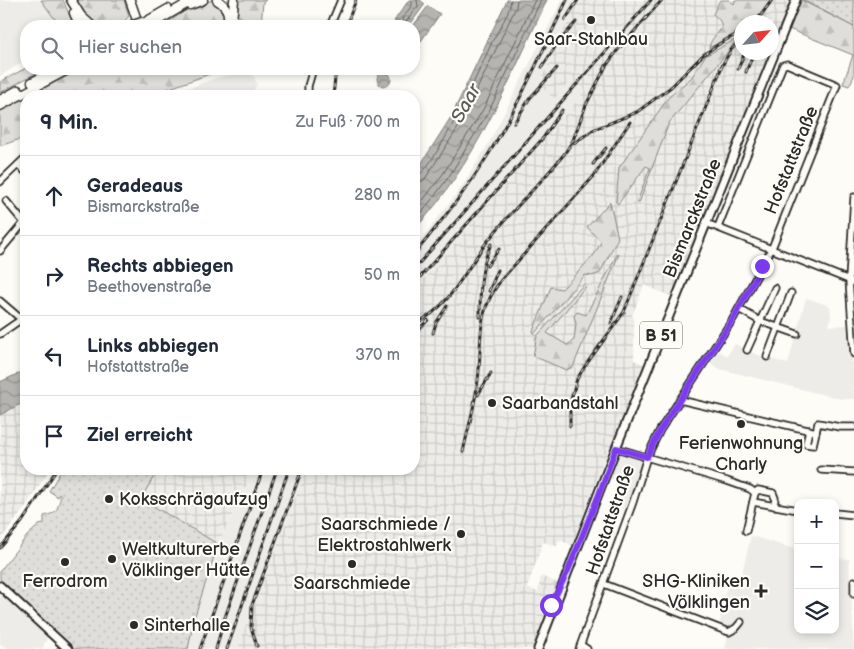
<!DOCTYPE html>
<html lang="de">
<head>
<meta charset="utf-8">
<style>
  body { margin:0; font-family:"Balsamiq Sans",sans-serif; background:#f6f6f7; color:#1f2937 }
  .controls { position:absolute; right:15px; bottom:15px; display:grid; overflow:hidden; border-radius:10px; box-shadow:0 2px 8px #0003 }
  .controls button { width:45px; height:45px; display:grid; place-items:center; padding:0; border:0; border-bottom:1px solid #e0e1e3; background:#fff; color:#1f2937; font:25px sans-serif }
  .compass { position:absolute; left:734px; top:15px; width:45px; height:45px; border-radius:50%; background:#fff; box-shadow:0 2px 8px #0003; rotate:63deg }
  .stop { position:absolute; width:15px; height:15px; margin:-11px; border:4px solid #7c3aed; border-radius:50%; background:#fff }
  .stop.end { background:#7c3aed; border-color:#fff; box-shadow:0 1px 5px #0008 }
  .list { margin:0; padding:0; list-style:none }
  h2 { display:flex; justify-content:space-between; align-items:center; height:65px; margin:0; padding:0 20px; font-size:21px }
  h2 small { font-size:16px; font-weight:400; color:#747a83 }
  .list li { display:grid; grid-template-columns:32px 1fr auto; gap:15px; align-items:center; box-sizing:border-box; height:80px; padding:0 20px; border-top:1px solid #e0e1e3 }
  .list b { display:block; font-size:19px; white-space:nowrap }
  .list p { margin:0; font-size:16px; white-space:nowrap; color:#747a83 }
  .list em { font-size:16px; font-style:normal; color:#747a83 }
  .icon { flex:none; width:28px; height:28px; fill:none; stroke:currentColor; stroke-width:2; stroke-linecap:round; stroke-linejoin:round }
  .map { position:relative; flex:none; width:854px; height:649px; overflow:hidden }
  .search { position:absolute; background:#fff; box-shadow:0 2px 8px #0003; left:20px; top:20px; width:400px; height:55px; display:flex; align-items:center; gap:12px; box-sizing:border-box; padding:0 18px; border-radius:20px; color:#747a83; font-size:19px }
  .panel { position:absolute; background:#fff; box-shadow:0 2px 8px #0003; left:20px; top:90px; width:400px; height:385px; border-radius:20px }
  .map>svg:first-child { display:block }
  .built { fill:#edece8 }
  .industrial { fill:url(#industrial-grid) }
  .forest { fill:url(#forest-firs); stroke:#858482 }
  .park { fill:url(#park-dots); stroke:#858482 }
  .water { fill:url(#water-waves); stroke:#7e7d7b }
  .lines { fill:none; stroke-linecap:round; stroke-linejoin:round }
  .shore { stroke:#626261; stroke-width:1 }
  .minor-casing { stroke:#2b2b2b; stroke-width:9 }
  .major-casing { stroke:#2b2b2b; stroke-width:11 }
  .highway-casing { stroke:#2b2b2b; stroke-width:11 }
  .minor { stroke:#fdfcf7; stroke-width:5.5 }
  .major { stroke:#fdfcf7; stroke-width:7 }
  .highway { stroke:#fdfcf7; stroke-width:8 }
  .rail-casing { stroke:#2b2b2b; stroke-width:3 }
  .rail { stroke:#fdfcf7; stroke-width:1; stroke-dasharray:4; stroke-linecap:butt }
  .highway-bridge-casing { stroke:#2b2b2b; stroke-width:11; stroke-linecap:butt }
  .highway-bridge { stroke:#fdfcf7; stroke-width:8 }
  .route { stroke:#7c3aed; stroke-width:6 }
  .poi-dot { fill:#2b2b2b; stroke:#fdfcf7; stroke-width:2 }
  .labels { text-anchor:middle; stroke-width:4.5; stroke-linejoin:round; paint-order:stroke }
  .shield { fill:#fdfcf7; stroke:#6a6a68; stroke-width:1 }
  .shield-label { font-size:16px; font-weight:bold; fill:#2b2b2b }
  .poi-label { font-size:18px; fill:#2b2b2b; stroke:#fdfcf7 }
  .street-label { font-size:18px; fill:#2b2b2b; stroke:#fdfcf7 }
  .water-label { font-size:19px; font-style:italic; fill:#5b5b5a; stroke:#fdfcf7 }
</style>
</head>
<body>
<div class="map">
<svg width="854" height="649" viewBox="0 0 854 649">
  <defs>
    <pattern id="industrial-grid" width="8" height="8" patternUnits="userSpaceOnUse" patternTransform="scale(1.25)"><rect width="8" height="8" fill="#edece8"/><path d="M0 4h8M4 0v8" fill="none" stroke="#cbcbc7"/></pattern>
    <pattern id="forest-firs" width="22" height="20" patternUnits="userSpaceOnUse" patternTransform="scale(1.25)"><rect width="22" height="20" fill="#dfdeda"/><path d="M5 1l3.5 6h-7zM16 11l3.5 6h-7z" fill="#c0bfbb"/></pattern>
    <pattern id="park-dots" width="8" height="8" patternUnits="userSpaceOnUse" patternTransform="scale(1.25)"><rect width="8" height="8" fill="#dfdeda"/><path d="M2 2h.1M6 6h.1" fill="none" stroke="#c0bfbb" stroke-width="1.8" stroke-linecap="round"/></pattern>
    <pattern id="water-waves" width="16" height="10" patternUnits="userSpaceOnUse" patternTransform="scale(1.25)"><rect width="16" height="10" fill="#b5b4b1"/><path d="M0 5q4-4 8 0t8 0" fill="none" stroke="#939390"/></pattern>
  </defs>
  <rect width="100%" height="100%" fill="#fdfcf7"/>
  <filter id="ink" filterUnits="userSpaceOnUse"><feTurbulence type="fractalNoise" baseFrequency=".02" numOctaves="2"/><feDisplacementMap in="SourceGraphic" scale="10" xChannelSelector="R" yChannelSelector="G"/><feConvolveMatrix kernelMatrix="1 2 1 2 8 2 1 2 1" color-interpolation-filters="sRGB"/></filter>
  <g filter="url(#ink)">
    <!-- built -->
    <g class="built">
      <polygon points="0,0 41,0 60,26 26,26 26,60 0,76"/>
      <polygon points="562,0 578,0 539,84 569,82 583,95 414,291 414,248 461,188 489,143"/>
      <polygon points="244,69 250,69 257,84 251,96 172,96 202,83"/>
      <polygon points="806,298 830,306 831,317 829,326 848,325 854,380 854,399 841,399 720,369 710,363 719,351 727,356 735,344 755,354 788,364"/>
      <polygon points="619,450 646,460 629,510 612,504 619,482 609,478"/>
      <polygon points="254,469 306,469 256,602 247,621 238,649 188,649 194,619 218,544"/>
      <polygon points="751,536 798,550 798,630 835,630 835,558 849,559 854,649 725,649 728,637 718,633 728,575 741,577"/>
      <polygon points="0,579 21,599 16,605 48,636 42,649 10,649 0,644"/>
    </g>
    <!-- industrial -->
    <g class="industrial">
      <polygon points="578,0 793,0 772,51 772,22 742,22 742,52 771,53 673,297 644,285 632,316 634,317 634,360 646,365 621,427 607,452 572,545 559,540 557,546 543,542 527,588 538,592 541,576 558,583 533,649 238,649 247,621 256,602 306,469 414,469 414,291 582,95 569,82 554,99 539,84"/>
      <polygon points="26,401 26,469 50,469 24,509 0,540 0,415"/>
      <polygon points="158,469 254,469 218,544 141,499"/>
    </g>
    <!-- forest -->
    <g class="forest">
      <polygon points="41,0 63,0 74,26 60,26"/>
      <path d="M77,0h47l5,16 -7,8c-24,5 -36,-1 -45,-24z"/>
      <polygon points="212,0 266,0 263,2 261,26 162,26 185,11"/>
      <path d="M720,0h9l5,4 1,-4h37l-18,22h-12l-1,8 -32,18c2,-16 24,-18 4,-34z"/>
      <polygon points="801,0 854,27 854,76 849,86 843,84 853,55 789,29"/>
      <polygon points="740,37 669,123 639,203 637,202 650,168 646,166 618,204 616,202 619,168 668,98 692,77 705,56"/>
      <polygon points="26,68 43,69 0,93 0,82"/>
      <polygon points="81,69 224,69 147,96 28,96"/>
      <polygon points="26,97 26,137 0,146 0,111"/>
      <polygon points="610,202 618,238 600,273 592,276 585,275 534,334 533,331 551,287 562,289 594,255 601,242 587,227"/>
      <polygon points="618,253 619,254 573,367 566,370 533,356 537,336 585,283 587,285 547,333 567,345 574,340 576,324 574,316 577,312 586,315"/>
    </g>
    <!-- park -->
    <g class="park">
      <polygon points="803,0 854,0 854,27"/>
      <path d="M62,469h96l-17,30 77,45 -24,75 -6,30h-132l7,-10 -63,-60v-8l27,-35 12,-11 5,-1v-8c14,-3 13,-7 17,-20l-2,-2 -1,3 -9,-6z"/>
    </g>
    <!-- water -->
    <g class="water">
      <polygon points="409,0 420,0 425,4 409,26 401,26 394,21"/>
      <path d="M507,0h40c-37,79 -73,166 -133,230v-55l37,-58z"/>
      <polygon points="428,6 440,14 421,41 414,36 413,26"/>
      <circle cx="384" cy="79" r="7"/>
      <polygon points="26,370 26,401 0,415 0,382"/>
    </g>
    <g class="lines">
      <!-- shore -->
      <g class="shore">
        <polyline points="412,0 412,5 402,19 403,22 406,22 418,6 417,0"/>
        <path d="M414,178c18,-2 69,-115 78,-136 6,-12 18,-28 19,-42"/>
        <polyline points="414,184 419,183 425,179 461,123 516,7 517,0"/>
        <polyline points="414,212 443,174 484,108 535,0"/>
        <polyline points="414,223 448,178 489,111 541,0"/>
      </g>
      <!-- minor casing -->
      <g class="minor-casing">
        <g id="minor">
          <polyline points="330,26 341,0"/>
          <polyline points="308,96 308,86 313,69"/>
          <polyline points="18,165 26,172"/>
          <polyline points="0,182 26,157"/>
          <polyline points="854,197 849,280 854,354"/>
          <polyline points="6,201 21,219 26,223"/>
          <polyline points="706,223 854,282"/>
          <polyline points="0,251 26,220"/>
          <polyline points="0,301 21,319"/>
          <polyline points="739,309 760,321 797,334"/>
          <polyline points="0,334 26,316"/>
          <polyline points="747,350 775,288"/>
          <polyline points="767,357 791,293"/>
          <polyline points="680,400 816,432 818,423 840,427 854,427"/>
          <polyline points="809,430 806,444 813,445 816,432"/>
          <polyline points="616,448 727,481 750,489 755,493"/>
          <polyline points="821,470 854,472"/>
          <polyline points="755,493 758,490 773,493 775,498 774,506"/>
          <polyline points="753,502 798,510"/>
          <polyline points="835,513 854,515"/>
          <polyline points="746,531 755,493"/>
          <polyline points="854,581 854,594"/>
          <polyline points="604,584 726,631 729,632 736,628 741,622"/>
          <polyline points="581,645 587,649"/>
          <polyline points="579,649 633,502 647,457 660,430 733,319 772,248 837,85 787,64 783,65 718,227"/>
        </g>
      </g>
      <!-- major casing -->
      <g class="major-casing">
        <g id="major">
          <polyline points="0,586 68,649"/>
          <polyline points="538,649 616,448 796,0"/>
        </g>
      </g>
      <!-- highway casing -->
      <g class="highway-casing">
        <g id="highway">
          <polyline points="71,0 81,16 92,26"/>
          <polyline points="130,0 139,26"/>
          <path d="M217,0c10,6 14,15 9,26"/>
          <polyline points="190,5 203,0"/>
          <polyline points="74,13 80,26"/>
          <polyline points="232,22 234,0"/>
          <polyline points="142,24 168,9"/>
          <polyline points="149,26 193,0"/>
          <polyline points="32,82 58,69"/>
          <polyline points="0,100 18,90"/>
          <polyline points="0,106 69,69"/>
        </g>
      </g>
      <!-- minor -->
      <use href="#minor" class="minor"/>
      <!-- major -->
      <use href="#major" class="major"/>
      <!-- highway -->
      <use href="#highway" class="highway"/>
      <!-- rail casing -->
      <g class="rail-casing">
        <g id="rail">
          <polyline points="565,20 578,0"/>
          <polyline points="756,22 772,0"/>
          <polyline points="346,26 356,0"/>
          <polyline points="542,67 557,44 576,22"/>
          <polyline points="720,69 731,50 742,38"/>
          <polyline points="738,69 745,52"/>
          <polyline points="746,72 754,52"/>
          <polyline points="333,96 336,69"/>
          <polyline points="514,123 530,98 557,68"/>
          <polyline points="574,143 593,130 637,112 671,87 703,55 722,42 742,32"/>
          <polyline points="593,164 606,148"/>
          <path d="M414,255c23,-29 47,-57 67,-89 34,-52 59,-110 86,-166"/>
          <polyline points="487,266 499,249"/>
          <polyline points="414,269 651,0"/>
          <polyline points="414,284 543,138 562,110"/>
          <polyline points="489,291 498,270"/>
          <path d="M480,317c0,-25 0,-50 11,-73"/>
          <path d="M416,323c37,-17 50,-57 75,-86 23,-29 51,-55 74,-84l8,-13 13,-35 20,-39 11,-15 45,-51"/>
          <polyline points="611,323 622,297"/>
          <polyline points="433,333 436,323 447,306"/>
          <polyline points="414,334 428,320"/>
          <polyline points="478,395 491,373"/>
          <polyline points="570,426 570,403 577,379 585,366 624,312 723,64"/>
          <path d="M463,452c5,-23 12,-47 15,-72 5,-39 -4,-64 23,-100l93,-104 36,-54"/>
          <polyline points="0,548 22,522 57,469"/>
          <polyline points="257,646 251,627 252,605 302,469"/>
          <polyline points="200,649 263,469"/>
          <polyline points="216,649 223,623 277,469"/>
          <polyline points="227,649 289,469"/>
        </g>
      </g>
      <!-- rail -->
      <use href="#rail" class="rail"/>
      <!-- highway-bridge casing -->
      <g class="highway-bridge-casing">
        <polyline id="highway-bridge" points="130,26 142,22"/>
      </g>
      <!-- highway-bridge -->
      <use href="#highway-bridge" class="highway-bridge"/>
    </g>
  </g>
  <g class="lines" filter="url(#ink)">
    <!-- route -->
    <polyline class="route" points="551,605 567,573 598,497 616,448 647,457 660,430 733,319 762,266"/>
  </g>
  <!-- markers -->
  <g class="poi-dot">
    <circle cx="591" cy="20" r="5"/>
    <circle cx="492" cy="403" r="5"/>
    <circle cx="741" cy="424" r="5"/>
    <circle cx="109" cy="499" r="5"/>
    <circle cx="461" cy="534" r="5"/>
    <circle cx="112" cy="559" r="5"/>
    <circle cx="65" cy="562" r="5"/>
    <circle cx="352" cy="564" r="5"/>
    <path d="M758.5 583.5h5v5h5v5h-5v5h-5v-5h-5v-5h5z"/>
    <circle cx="134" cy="625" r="5"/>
  </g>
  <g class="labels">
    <!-- shield labels -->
    <rect class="shield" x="640" y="321.5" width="42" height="27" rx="4"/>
    <g class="shield-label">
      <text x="661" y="341">B 51</text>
    </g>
    <!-- poi labels -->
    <g class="poi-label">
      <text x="591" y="45">Saar-Stahlbau</text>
      <text x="502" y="409" text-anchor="start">Saarbandstahl</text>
      <text x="741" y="449">Ferienwohnung<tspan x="741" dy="21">Charly</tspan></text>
      <text x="119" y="505" text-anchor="start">Koksschrägaufzug</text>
      <text x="451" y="530" text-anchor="end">Saarschmiede /<tspan x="451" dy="21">Elektrostahlwerk</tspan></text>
      <text x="122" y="555" text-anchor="start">Weltkulturerbe<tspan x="122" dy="21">Völklinger Hütte</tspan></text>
      <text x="65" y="587">Ferrodrom</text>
      <text x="750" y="587" text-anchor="end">SHG-Kliniken<tspan x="750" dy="21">Völklingen</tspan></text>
      <text x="352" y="589">Saarschmiede</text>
      <text x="144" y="631" text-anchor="start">Sinterhalle</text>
    </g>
    <!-- street labels -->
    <g class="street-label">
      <text transform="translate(791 160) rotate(-68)" y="6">Hofstattstraße</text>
      <text transform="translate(692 218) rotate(-68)" y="6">Bismarckstraße</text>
      <text transform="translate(610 520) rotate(-71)" y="6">Hofstattstraße</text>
    </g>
    <!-- water labels -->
    <g class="water-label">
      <text transform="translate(465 103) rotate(-61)" y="7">Saar</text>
    </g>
  </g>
</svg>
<div class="controls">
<button>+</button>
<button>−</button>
<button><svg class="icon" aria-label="layers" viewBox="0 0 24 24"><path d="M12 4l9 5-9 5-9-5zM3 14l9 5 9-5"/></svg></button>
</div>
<svg class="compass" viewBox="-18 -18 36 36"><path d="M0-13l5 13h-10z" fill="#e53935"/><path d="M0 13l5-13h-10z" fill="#747a83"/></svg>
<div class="stop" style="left:551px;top:605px"></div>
<div class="stop end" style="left:762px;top:266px"></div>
<div class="search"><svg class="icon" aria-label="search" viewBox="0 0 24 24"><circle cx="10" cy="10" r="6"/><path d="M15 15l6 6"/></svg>Hier suchen</div>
<section class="panel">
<h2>9 Min.<small>Zu Fuß · 700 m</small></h2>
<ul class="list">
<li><svg class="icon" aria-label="ahead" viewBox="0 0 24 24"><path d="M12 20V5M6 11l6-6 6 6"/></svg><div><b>Geradeaus</b><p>Bismarckstraße</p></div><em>280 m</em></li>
<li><svg class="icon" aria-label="right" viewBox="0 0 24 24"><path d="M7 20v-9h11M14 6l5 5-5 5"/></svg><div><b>Rechts abbiegen</b><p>Beethovenstraße</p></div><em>50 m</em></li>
<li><svg class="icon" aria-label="left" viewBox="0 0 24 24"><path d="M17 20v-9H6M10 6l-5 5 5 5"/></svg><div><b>Links abbiegen</b><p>Hofstattstraße</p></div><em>370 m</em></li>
<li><svg class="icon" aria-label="arrive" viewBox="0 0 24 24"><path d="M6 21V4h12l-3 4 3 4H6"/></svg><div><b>Ziel erreicht</b></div></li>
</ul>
</section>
</div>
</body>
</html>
